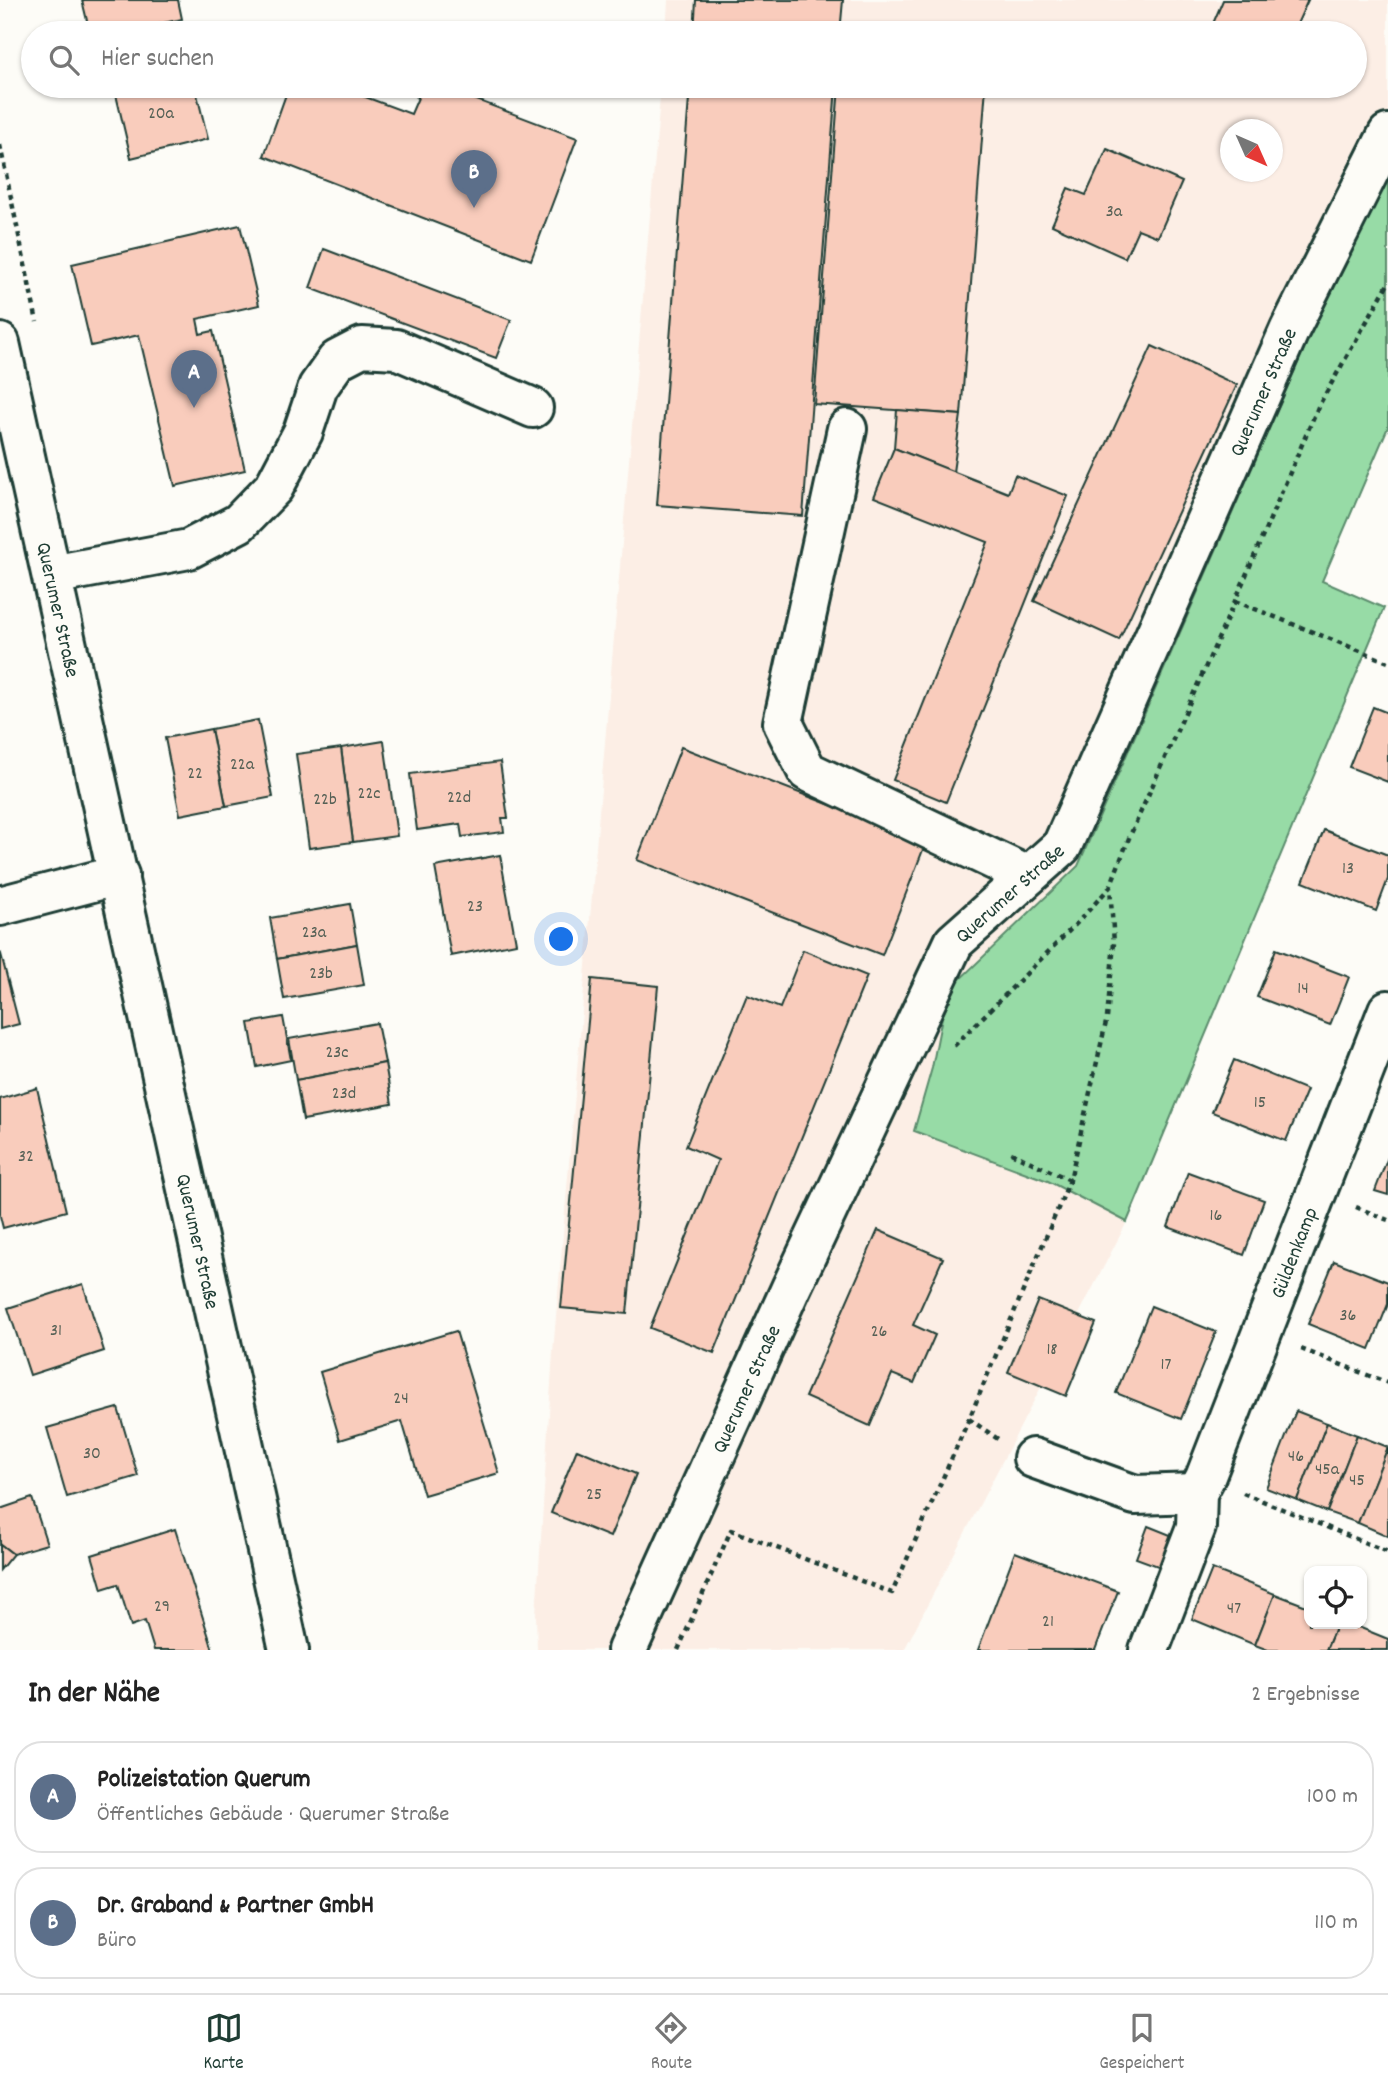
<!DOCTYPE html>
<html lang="de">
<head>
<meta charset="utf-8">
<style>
  body { margin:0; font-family:Dekko,sans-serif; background:#f6f6f6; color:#222 }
  .controls { position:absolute; right:21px; bottom:21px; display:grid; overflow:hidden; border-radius:14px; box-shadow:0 2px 5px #0004 }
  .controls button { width:63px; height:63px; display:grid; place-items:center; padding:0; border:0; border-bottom:2px solid #e0e0e0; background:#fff; color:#222; font:35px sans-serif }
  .compass { position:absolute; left:1220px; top:119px; width:63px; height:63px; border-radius:50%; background:#fff; box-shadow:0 2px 5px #0004; rotate:135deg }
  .you { position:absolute; left:562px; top:940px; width:24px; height:24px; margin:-18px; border:5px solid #fff; border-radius:50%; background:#1a73e8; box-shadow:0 0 0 10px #1a73e833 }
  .badge { display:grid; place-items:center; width:46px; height:46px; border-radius:50%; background:#1f3d34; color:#fff; font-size:23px; font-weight:700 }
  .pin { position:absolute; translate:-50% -58px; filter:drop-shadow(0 2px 4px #0008) }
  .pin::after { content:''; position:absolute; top:37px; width:24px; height:21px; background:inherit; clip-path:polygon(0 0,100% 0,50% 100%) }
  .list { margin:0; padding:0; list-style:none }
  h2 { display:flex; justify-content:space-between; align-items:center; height:91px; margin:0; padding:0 28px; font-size:30px }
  h2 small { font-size:23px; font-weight:400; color:#767676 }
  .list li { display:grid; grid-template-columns:46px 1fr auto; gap:21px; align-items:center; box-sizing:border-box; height:112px; margin:0 14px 14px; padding:0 14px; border:2px solid #e0e0e0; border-radius:28px }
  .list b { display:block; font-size:26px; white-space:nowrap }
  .list p { margin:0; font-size:23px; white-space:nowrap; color:#767676 }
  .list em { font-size:23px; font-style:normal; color:#767676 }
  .icon { flex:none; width:38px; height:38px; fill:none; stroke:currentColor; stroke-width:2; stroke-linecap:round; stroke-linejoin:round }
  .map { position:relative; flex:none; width:1388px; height:1650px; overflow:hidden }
  .search { position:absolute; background:#fff; box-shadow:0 2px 5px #0004; left:21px; right:21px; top:21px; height:77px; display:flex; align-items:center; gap:18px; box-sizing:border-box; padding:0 24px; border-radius:38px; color:#767676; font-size:26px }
  .sheet { height:343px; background:#fff }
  nav { display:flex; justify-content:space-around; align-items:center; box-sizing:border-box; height:98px; border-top:2px solid #e0e0e0; background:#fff; font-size:19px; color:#767676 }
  nav a { display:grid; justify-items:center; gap:4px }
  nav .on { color:#1f3d34 }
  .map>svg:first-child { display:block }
  .built { fill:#fceee5; fill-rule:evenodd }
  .green { fill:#97dba6; stroke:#5b8c6d; stroke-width:2 }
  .building { fill:#f9ccbc; stroke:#1f3d34; stroke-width:2 }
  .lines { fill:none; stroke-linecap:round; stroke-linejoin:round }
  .minor-casing { stroke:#1f3d34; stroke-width:44 }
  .path { stroke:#1f3d34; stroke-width:4.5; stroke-dasharray:5 5; stroke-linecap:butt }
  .minor { stroke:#fdfcf7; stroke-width:38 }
  .labels { text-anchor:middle; stroke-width:5; stroke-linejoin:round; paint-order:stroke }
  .number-label { font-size:18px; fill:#566156 }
  .street-label { font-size:21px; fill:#1f3d34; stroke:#fdfcf7 }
</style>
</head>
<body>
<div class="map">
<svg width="1388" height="1650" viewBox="0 0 1388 1650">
  <rect width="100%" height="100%" fill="#fdfcf7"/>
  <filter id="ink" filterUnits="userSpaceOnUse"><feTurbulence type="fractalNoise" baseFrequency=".0143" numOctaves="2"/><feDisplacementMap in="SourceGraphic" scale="14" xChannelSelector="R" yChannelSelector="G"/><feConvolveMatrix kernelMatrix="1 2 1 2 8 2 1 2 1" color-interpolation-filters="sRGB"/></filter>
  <g filter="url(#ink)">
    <!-- built -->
    <path class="built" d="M668,0h720v427l-66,154 62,27 -257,614 -223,428h-367l-1,-36 17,-262 108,-1266h694v-53h-689zM1230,130h42v42h-42z"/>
    <!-- green -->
    <polygon class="green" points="1388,172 1388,427 1322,581 1384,608 1127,1222 1048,1181 914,1131 932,1068 942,1017 958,981 1078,866 1349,246"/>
    <!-- building -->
    <g class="building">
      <polygon points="82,0 178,0 182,19 118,33 90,33"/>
      <polygon points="696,0 843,0 840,33 694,33"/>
      <polygon points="1223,0 1308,0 1293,33 1209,33"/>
      <polygon points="114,86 195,86 208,139 131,158"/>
      <polygon points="289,86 336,86 411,114 423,86 440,86 577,138 531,260 264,156"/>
      <polygon points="690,86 836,86 803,516 657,505"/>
      <polygon points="839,86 986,86 961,415 814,404"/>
      <polygon points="1107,149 1182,182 1158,237 1138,229 1125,258 1052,225 1068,188 1086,195"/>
      <polygon points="240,225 259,305 197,319 200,334 213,331 245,470 175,486 139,335 91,346 72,264"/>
      <polygon points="324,249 511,320 496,358 310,288"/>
      <polygon points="1152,346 1237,385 1119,640 1034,601"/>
      <polygon points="897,410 961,415 953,472 894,448"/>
      <polygon points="894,448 1008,493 1015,475 1068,496 946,802 893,780 988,542 874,497"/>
      <polygon points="1373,707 1388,713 1388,782 1349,767"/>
      <polygon points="258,720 273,797 226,806 211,729"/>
      <polygon points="211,729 226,806 180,815 165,738"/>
      <polygon points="384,741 397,836 353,842 341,748"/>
      <polygon points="681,747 926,842 882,955 637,860"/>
      <polygon points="341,748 353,842 309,848 296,754"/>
      <polygon points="500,762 508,818 502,818 504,832 462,837 460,824 417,830 410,774"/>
      <polygon points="1324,830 1388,855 1388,879 1376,911 1303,882"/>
      <polygon points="500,855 516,943 451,956 435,867"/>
      <polygon points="350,904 357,944 277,959 270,918"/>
      <polygon points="357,944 364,985 284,999 277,959"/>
      <polygon points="1276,949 1349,977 1330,1025 1257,997"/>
      <polygon points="803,950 867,976 714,1353 650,1328 718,1160 686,1146 747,995 780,1008"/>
      <polygon points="1,954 19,1024 0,1029 0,955"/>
      <polygon points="592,979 658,986 627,1314 561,1308"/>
      <polygon points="283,1017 291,1060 257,1067 249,1023"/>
      <polygon points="377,1023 385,1063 296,1080 289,1039"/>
      <polygon points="1234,1060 1307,1090 1286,1141 1212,1112"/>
      <polygon points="385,1063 392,1104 303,1120 296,1080"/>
      <polygon points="37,1088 66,1211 3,1228 0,1216 0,1099"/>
      <polygon points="1388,1157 1388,1195 1375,1191"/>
      <polygon points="1188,1172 1264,1200 1244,1255 1168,1227"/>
      <polygon points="878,1230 943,1258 913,1325 935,1335 914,1383 892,1374 870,1426 805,1397"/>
      <polygon points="1334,1261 1388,1282 1388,1304 1370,1349 1308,1324"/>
      <polygon points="83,1284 104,1351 30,1375 8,1308"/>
      <polygon points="1038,1300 1096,1323 1066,1396 1008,1372"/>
      <polygon points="1151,1306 1216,1332 1181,1419 1116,1393"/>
      <polygon points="456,1331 499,1473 424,1495 402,1421 340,1440 320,1372"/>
      <polygon points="118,1408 138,1476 67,1497 47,1428"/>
      <polygon points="1296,1411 1327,1423 1297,1500 1266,1488"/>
      <polygon points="1327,1423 1357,1435 1327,1512 1297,1500"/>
      <polygon points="1357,1435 1388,1447 1358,1523 1327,1512"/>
      <polygon points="1388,1447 1388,1536 1358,1523"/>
      <polygon points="577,1449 636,1474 610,1537 551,1513"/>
      <polygon points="32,1498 47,1544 13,1554 0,1544 0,1509"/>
      <polygon points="1148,1526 1178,1538 1166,1569 1136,1558"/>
      <polygon points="175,1529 213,1650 154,1650 145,1621 131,1626 118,1584 102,1589 92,1555"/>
      <polygon points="0,1544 13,1554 0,1570"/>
      <polygon points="1015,1552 1118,1591 1095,1650 978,1650"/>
      <polygon points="1212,1569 1275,1594 1255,1645 1192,1619"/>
      <polygon points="1275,1594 1309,1607 1309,1624 1337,1624 1326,1650 1268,1650 1255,1645"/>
      <polygon points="1337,1624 1351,1624 1388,1639 1388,1650 1326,1650"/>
    </g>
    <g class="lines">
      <!-- minor casing -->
      <g class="minor-casing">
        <g id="minor">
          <path id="s1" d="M0,343l289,1307"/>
          <polyline points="847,429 783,723 807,771 1028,876"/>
          <polyline points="52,575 189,549 239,523 274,487 303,432 318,387 337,360 362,347 396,349 533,408"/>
          <polyline points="0,906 119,875"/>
          <polyline points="1033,1458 1135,1495 1197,1493"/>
          <path id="s2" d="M627,1650l164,-362 163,-346 108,-96 228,-517 98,-195"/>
          <path id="s3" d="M1149,1650l47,-123 1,-34 8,-15 183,-468"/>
        </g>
      </g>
      <!-- path -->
      <g class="path">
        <polyline points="421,33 425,22"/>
        <polyline points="402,86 401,89 418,97"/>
        <polyline points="0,145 37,322"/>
        <polyline points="1235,601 1388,662"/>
        <polyline points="954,1046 1076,924 1110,887"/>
        <polyline points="1011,1153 1070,1180"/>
        <polyline points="1356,1207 1388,1220"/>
        <polyline points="1301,1349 1388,1383"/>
        <polyline points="969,1419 998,1439"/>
        <polyline points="1243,1493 1388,1552"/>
        <polyline points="678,1650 731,1530 892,1593 969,1419 1070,1180 1107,1018 1114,943 1110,887 1129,838 1235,601 1318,407 1388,284"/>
      </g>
      <!-- minor -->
      <use href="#minor" class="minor"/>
    </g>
  </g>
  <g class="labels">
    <!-- number labels -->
    <g class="number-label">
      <text x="161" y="118">20a</text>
      <text x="1114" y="216">3a</text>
      <text x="242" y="769">22a</text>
      <text x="195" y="778">22</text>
      <text x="369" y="798">22c</text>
      <text x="459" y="802">22d</text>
      <text x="325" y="804">22b</text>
      <text x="1348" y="873">13</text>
      <text x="475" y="911">23</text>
      <text x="314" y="937">23a</text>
      <text x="321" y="978">23b</text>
      <text x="1303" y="993">14</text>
      <text x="337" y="1057">23c</text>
      <text x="344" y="1098">23d</text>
      <text x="1260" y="1107">15</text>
      <text x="26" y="1161">32</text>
      <text x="1216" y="1220">16</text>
      <text x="1348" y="1320">36</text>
      <text x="56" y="1335">31</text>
      <text x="879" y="1336">26</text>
      <text x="1052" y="1354">18</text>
      <text x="1166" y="1369">17</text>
      <text x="401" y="1403">24</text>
      <text x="92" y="1458">30</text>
      <text x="1296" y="1461">46</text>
      <text x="1327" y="1474">45a</text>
      <text x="1357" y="1485">45</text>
      <text x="594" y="1499">25</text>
      <text x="162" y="1611">29</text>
      <text x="1234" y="1613">47</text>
      <text x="1048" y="1626">21</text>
    </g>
    <!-- street labels -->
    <g class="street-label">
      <text dy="7" stroke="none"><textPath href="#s2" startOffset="1421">Querumer Straße</textPath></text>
      <text dy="7" stroke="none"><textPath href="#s1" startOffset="273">Querumer Straße</textPath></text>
      <text dy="7" stroke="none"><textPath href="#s2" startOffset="854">Querumer Straße</textPath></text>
      <text dy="7" stroke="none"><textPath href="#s1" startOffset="920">Querumer Straße</textPath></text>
      <text dy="7" stroke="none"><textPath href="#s3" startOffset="425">Güldenkamp</textPath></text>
      <text dy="7" stroke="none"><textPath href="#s2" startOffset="287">Querumer Straße</textPath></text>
    </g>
  </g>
</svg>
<div class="controls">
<button><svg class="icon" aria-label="locate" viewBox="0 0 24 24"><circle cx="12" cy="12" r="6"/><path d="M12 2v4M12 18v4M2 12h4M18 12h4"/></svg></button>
</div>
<svg class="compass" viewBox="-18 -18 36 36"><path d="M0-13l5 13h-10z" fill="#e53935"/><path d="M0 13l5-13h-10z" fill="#767676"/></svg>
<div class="you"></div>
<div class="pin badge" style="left:194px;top:408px;background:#5c6f8a">A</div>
<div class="pin badge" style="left:474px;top:208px;background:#5c6f8a">B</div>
<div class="search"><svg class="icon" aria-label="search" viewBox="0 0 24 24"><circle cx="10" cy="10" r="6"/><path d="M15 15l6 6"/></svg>Hier suchen</div>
</div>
<section class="sheet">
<h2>In der Nähe<small>2 Ergebnisse</small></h2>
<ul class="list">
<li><span class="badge" style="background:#5c6f8a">A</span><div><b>Polizeistation Querum</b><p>Öffentliches Gebäude · Querumer Straße</p></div><em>100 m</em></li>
<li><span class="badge" style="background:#5c6f8a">B</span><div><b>Dr. Graband &amp; Partner GmbH</b><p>Büro</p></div><em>110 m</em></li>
</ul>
</section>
<nav>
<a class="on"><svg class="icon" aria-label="map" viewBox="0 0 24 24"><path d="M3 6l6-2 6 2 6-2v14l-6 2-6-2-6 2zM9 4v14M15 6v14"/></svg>Karte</a>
<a><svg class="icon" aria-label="directions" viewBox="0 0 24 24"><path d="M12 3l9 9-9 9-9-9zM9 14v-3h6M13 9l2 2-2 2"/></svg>Route</a>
<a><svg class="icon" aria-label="saved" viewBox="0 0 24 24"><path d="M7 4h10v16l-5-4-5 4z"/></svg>Gespeichert</a>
</nav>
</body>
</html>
